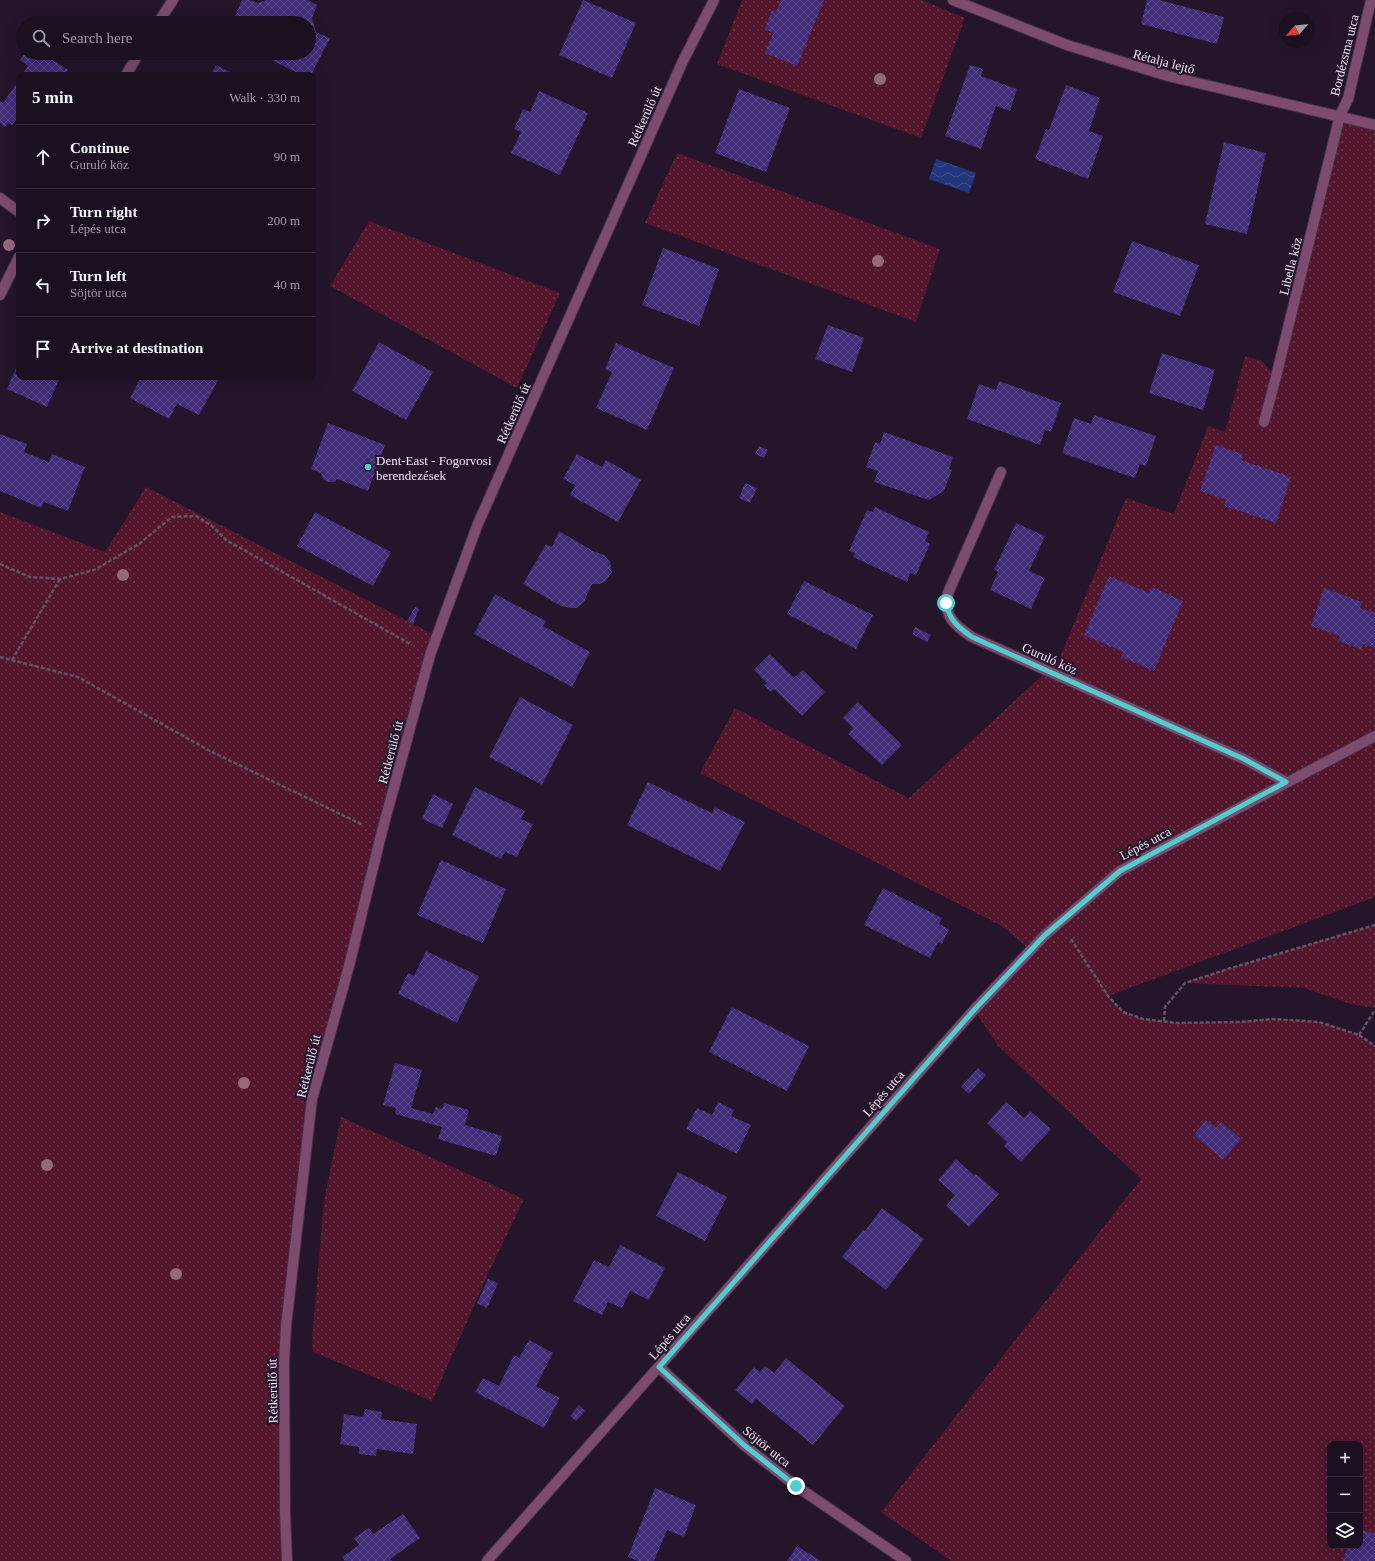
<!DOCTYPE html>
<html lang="en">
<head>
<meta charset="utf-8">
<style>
  body { margin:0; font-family:Georgia,serif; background:#281e2d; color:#f1f3f6 }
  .controls { position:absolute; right:12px; bottom:12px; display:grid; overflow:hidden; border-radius:8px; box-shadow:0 4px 16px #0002 }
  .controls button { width:36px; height:36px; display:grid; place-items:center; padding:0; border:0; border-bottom:1px solid #39303e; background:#1b1020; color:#f1f3f6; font:20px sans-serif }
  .compass { position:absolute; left:1279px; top:12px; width:36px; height:36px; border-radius:50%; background:#1b1020; box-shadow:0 4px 16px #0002; rotate:242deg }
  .stop { position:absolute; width:12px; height:12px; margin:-9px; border:3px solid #52cdcd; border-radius:50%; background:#fff }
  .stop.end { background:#52cdcd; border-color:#fff; box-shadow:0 1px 4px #0008 }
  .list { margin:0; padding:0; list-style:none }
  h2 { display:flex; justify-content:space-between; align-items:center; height:52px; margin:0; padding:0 16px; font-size:17px }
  h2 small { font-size:13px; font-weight:400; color:#a09da5 }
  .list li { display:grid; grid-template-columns:26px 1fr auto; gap:12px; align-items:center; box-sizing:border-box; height:64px; padding:0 16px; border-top:1px solid #39303e }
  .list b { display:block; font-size:15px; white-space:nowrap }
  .list p { margin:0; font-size:13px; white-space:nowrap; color:#a09da5 }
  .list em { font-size:13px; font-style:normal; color:#a09da5 }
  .icon { flex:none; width:22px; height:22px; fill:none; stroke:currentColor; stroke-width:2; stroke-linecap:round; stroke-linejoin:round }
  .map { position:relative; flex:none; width:1375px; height:1561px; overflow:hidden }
  .search { position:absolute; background:#1b1020; box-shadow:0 4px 16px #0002; left:16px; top:16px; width:300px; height:44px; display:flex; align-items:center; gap:10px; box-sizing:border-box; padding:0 14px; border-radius:22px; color:#a09da5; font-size:15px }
  .panel { position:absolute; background:#1b1020; box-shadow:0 4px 16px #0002; left:16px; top:72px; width:300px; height:308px; border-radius:8px }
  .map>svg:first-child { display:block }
  .green { fill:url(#green-dots); fill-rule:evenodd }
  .water { fill:url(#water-waves) }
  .building { fill:url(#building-cross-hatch) }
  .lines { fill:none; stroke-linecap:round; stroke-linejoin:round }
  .minor-casing { stroke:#413247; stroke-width:12 }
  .path { stroke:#625468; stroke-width:2.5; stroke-dasharray:4 2; stroke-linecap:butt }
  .minor { stroke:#7c4b6e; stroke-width:10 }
  .tree { fill:#97677b }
  .route { stroke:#52cdcd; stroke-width:5 }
  .poi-dot { fill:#52cdcd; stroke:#24152b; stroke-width:1.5 }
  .labels { text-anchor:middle; stroke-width:4; stroke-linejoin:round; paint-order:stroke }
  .street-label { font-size:13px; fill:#f1e6f6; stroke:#24152b }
  .poi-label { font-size:13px; fill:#f1e6f6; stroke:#24152b; text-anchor:start }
</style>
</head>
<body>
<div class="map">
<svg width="1375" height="1561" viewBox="0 0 1375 1561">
  <defs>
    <pattern id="green-dots" width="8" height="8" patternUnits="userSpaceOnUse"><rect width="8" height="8" fill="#53162c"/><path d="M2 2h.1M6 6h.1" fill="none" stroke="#6c384b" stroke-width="1.8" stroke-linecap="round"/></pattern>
    <pattern id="water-waves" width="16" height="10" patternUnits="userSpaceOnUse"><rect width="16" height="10" fill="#21377d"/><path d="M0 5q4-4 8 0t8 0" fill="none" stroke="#425490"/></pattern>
    <pattern id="building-cross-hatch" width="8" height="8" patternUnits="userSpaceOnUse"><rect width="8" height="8" fill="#402c77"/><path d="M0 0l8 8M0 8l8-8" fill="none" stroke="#5c4b8b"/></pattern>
  </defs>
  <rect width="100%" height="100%" fill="#24152b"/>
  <!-- green -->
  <g class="green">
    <polygon points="742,0 922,0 965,18 921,138 717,64"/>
    <path d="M1340,115l35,10v772l-267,99 15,16 20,7 35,4 61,-1 34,-3 46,3 40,13 16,11v515h-424l-70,-49 260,-333 -143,-133 -24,-36 56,-60 -28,-24 -302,-153 35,-65 174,90 150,-138 67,-162 48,16 34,-88 17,6 20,-76 17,5 14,16zM1330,1444h30v102h-30z"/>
    <polygon points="677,153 940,249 916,322 645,223"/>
    <polygon points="369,221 560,293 517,388 330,286"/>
    <polygon points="146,487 437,636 312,1099 286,1326 287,1561 0,1561 0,512 105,552"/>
    <polygon points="1375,925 1375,1008 1354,1005 1304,988 1185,983 1231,968"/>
    <polygon points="341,1117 524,1199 488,1274 432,1401 313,1352 312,1339 324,1201"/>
  </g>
  <!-- water -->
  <polygon class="water" points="936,159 976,173 969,193 929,179"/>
  <!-- building -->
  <g class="building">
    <polygon points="242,0 249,0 258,3 266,0 307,0 317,5 312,18 316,32 330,38 311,75 302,75 257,53 309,53 309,23 232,23"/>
    <polygon points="583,0 636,23 612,78 559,55"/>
    <polygon points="781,0 824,0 797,66 765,53 773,33 765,29 772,10 776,12"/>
    <polygon points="1147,0 1159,0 1224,17 1217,44 1141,24"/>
    <polygon points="25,53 43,53 68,70 64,75 22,75 28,66 20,60"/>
    <polygon points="216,65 236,75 211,75"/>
    <polygon points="970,65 983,69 981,76 1017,89 1010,111 996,106 981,149 945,136"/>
    <polygon points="19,80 19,117 18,117 12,125 8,123 5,127 0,123 0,101 3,103"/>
    <polygon points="1066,85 1100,98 1089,131 1103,136 1088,179 1035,159 1046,129 1049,130"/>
    <polygon points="739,89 790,108 766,172 715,153"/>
    <polygon points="539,91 588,113 560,175 511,153 521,132 514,129 523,109 530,112"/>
    <polygon points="1224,142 1266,153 1247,234 1205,224"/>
    <polygon points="1132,241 1199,265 1180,316 1113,292"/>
    <polygon points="663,248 719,269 699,326 642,305"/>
    <polygon points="828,325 864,338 852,372 815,359"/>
    <polygon points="379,342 433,372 406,420 352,391"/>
    <polygon points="616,343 674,368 647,430 596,408 612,372 605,369"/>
    <polygon points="1162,353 1215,370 1203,410 1149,393"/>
    <polygon points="19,361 19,377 60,377 47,407 7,389"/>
    <polygon points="141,377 220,377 199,415 177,404 169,419 130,398"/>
    <polygon points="999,381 1061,403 1051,432 1045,430 1040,445 967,419 979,384 996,390"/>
    <polygon points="1094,415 1156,436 1146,466 1140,464 1135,478 1062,453 1074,418 1091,424"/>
    <polygon points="328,423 385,445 368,491 337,479 334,482 328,482 323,479 321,473 311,469"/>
    <polygon points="884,432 953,457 949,469 952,470 944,491 929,500 874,482 878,471 866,467 875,442 880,444"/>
    <polygon points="0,434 27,444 24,452 49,462 52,454 85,467 68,511 44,502 41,508 0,491"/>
    <polygon points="1216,445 1243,454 1241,460 1291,477 1276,523 1224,506 1226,500 1200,491"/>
    <polygon points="759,446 768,450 764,458 755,454"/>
    <polygon points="577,454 602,467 606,460 641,480 618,522 570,495 575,485 563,479"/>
    <polygon points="745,483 757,488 750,503 739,498"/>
    <polygon points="875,507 929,532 925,541 930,544 916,575 910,573 907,582 853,557 855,553 849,551 867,510 873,512"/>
    <polygon points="315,512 391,552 373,586 297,546"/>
    <polygon points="1016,523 1045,536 1029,571 1045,578 1031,609 990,590 998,572 994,570"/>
    <polygon points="559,531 593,551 604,555 610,562 612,572 606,581 600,584 592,584 584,602 577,608 570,608 561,606 523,584 546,544 552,547"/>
    <polygon points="1109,576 1149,593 1152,587 1183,601 1154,671 1121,657 1123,652 1084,635"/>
    <polygon points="804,581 873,615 856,649 787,614"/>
    <polygon points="1324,588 1362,602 1360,608 1375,613 1375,648 1363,644 1361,649 1338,641 1340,636 1311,626"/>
    <polygon points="495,594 546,621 543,626 590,652 572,687 474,634"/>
    <polygon points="415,607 419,609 413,624 407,621"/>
    <polygon points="915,627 931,635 927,642 912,634"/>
    <polygon points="770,654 794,678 803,670 825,692 802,716 774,689 771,692 764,685 767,683 754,670"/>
    <polygon points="520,697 573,725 542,785 489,757"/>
    <polygon points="858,702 902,745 882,765 848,734 853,728 843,718"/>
    <polygon points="648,782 712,813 715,807 745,822 720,871 627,825"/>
    <polygon points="475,787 525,811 521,819 533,824 517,857 505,852 501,859 452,835"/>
    <polygon points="433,794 453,804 442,828 422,819"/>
    <polygon points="441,860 506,889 483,943 417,915"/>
    <polygon points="883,888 942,918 939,924 949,929 942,944 938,942 930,958 864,925"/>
    <polygon points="426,951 479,976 457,1023 398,994 408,973 414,976"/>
    <polygon points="732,1007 809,1046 787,1091 709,1052"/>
    <polygon points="395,1063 422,1070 411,1108 433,1114 436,1107 442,1109 444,1103 469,1110 465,1125 502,1136 496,1156 438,1139 442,1127 395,1114 396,1108 383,1105"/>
    <polygon points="978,1068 986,1075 969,1094 961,1087"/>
    <polygon points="718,1102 734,1110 731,1116 751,1125 737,1154 686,1129 697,1108 712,1115"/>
    <polygon points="1006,1102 1024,1118 1030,1111 1051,1129 1021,1162 1004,1146 1007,1142 987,1123"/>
    <polygon points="1206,1120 1216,1128 1221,1122 1241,1139 1223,1160 1194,1135"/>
    <polygon points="956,1159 974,1175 976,1174 999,1194 969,1227 946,1206 955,1195 938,1180"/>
    <polygon points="678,1172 727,1197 705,1241 656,1216"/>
    <polygon points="882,1208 924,1239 886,1290 842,1257 863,1230 865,1231"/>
    <polygon points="620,1245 665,1268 649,1300 630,1291 622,1308 608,1302 602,1315 573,1301 594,1260 609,1267"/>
    <polygon points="488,1279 498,1283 487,1308 477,1303"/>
    <polygon points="529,1340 553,1353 536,1386 560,1398 544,1428 475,1392 483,1378 499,1386 514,1355 519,1358"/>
    <polygon points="786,1358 845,1406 813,1445 756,1399 752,1404 735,1390 754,1367 760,1372 765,1366 774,1373"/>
    <polygon points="579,1405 585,1411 576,1421 570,1416"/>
    <polygon points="365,1409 382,1412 381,1419 417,1424 413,1454 377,1449 376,1456 359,1454 359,1447 340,1444 344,1414 363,1417"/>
    <polygon points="655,1488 696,1505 684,1537 667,1530 654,1561 638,1561 628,1557"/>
    <polygon points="403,1514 420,1538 390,1559 392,1561 345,1561 342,1557 359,1545 354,1538 369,1528 373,1534"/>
    <polygon points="1360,1529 1375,1534 1375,1561 1343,1561 1348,1546 1360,1546"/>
    <polygon points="797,1546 821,1561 787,1561"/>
  </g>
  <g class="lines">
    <!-- minor casing -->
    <g class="minor-casing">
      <g id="minor">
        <polyline points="953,0 1067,45 1168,76 1375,125"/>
        <polyline points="158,23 173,0"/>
        <polyline points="126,75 139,53"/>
        <polyline points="0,198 19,212"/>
        <polyline points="0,295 19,257"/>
        <polyline points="1264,422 1276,377 1340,115 1348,99 1371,0"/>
        <path d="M1001,472l-53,121c-5,23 6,32 24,44l272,122 42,23"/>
        <polyline points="659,1367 744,1445 796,1486 906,1561"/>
        <polyline points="287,1561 285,1511 284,1363 286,1326 312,1099 349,966 382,831 430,655 477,526 682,63 714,0"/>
        <polyline points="487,1561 974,1010 1045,935 1120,871 1375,736"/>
      </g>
    </g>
    <!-- path -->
    <g class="path">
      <polyline points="0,564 30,577 60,579 94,570 139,544 172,517 196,516 212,526 226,540 412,645"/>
      <polyline points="0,657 78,677 210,751 363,825"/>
      <polyline points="12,660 60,579"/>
      <polyline points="1071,939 1108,996 1123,1012 1143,1019 1178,1023 1239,1022 1273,1019 1319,1022 1359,1035 1375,1046"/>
      <polyline points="1164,1021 1165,1007 1185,983 1231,968 1375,925"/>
      <polyline points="1359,1035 1375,1010"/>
    </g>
    <!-- minor -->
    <use href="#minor" class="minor"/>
  </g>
  <!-- trees -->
  <g class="tree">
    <circle cx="880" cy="79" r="6"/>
    <circle cx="9" cy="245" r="6"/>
    <circle cx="878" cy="261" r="6"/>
    <circle cx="123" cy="575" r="6"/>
    <circle cx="244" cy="1083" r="6"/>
    <circle cx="47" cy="1165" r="6"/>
    <circle cx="176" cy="1274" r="6"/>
  </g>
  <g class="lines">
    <!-- route -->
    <path class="route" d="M796,1486l-52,-41 -85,-78 315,-357 71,-75 75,-64 166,-89 -42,-23 -272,-122c-13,-9 -23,-17 -26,-34"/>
  </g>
  <!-- markers -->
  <circle class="poi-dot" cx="368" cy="467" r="4"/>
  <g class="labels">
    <!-- street labels -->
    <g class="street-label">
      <text transform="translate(1344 55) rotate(-76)" y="5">Bordézsma utca</text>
      <text transform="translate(1164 61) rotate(15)" y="5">Rétalja lejtő</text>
      <text transform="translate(644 116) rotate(-66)" y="5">Rétkerülő út</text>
      <text transform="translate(1290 266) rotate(-76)" y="5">Libella köz</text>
      <text transform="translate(513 413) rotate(-66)" y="5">Rétkerülő út</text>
      <text transform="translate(1050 658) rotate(24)" y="5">Guruló köz</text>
      <text transform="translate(390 752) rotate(-75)" y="5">Rétkerülő út</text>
      <text transform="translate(1145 843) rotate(-28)" y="5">Lépés utca</text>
      <text transform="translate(308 1066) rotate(-76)" y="5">Rétkerülő út</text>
      <text transform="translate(883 1093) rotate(-49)" y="5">Lépés utca</text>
      <text transform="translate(669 1336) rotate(-49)" y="5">Lépés utca</text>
      <text transform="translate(272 1391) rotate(-91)" y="5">Rétkerülő út</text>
      <text transform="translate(767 1446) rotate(39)" y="5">Söjtör utca</text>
    </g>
    <!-- poi labels -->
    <g class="poi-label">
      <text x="376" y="465">Dent-East - Fogorvosi<tspan x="376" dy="15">berendezések</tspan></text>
    </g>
  </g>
</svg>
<div class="controls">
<button>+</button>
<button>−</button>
<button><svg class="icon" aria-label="layers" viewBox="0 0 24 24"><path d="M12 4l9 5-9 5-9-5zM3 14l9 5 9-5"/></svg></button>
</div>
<svg class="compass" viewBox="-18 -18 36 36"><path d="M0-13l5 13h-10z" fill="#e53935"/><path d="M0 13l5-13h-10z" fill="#a09da5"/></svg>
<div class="stop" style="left:946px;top:603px"></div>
<div class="stop end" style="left:796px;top:1486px"></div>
<div class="search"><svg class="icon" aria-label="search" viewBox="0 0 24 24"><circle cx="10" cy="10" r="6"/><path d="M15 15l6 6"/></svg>Search here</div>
<section class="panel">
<h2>5 min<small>Walk · 330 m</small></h2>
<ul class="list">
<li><svg class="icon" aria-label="ahead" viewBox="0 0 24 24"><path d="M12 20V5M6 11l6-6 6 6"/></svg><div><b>Continue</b><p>Guruló köz</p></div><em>90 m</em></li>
<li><svg class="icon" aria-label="right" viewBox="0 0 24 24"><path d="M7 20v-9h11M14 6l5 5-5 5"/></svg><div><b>Turn right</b><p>Lépés utca</p></div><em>200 m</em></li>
<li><svg class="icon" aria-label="left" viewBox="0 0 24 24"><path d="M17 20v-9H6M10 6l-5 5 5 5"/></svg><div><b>Turn left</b><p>Söjtör utca</p></div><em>40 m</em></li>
<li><svg class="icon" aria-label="arrive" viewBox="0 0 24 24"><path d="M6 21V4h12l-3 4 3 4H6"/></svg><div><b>Arrive at destination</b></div></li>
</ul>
</section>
</div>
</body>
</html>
